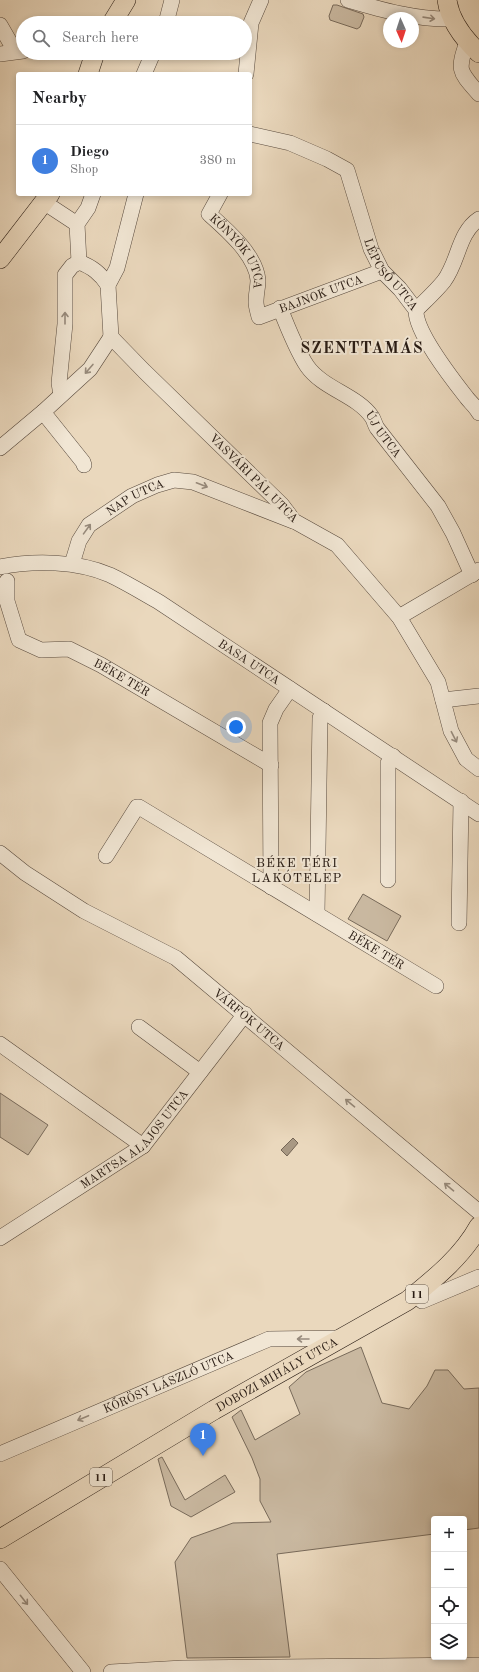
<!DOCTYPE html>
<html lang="en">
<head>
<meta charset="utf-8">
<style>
  body { margin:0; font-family:"Old Standard TT",serif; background:#f2f2f2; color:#202124 }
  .controls { position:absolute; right:12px; bottom:12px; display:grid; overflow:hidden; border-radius:4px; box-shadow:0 2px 6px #0003 }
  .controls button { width:36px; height:36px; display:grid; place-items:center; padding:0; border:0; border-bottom:1px solid #e0e0e0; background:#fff; color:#202124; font:20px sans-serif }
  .compass { position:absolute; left:383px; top:12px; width:36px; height:36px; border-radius:50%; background:#fff; box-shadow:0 2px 6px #0003; rotate:177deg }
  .you { position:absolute; left:236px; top:727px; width:14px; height:14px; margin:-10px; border:3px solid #fff; border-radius:50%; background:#1a73e8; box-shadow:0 0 0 6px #1a73e833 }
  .badge { display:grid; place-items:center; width:26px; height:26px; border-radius:50%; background:#8f2418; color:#fff; font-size:13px; font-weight:700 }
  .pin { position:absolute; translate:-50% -33px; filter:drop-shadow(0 1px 2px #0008) }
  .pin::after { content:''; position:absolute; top:21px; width:14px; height:12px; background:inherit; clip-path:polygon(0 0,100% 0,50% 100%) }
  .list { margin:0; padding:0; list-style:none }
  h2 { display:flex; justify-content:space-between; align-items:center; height:52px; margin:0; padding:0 16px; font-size:17px }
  h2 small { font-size:13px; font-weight:400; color:#757577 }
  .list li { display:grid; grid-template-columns:26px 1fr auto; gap:12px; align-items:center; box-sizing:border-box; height:72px; padding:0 16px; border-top:1px solid #e0e0e0 }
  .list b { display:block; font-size:15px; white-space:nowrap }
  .list p { margin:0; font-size:13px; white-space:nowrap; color:#757577 }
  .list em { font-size:13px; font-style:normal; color:#757577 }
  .icon { flex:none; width:22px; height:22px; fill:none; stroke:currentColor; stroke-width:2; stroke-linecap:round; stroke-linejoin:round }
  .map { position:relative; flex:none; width:479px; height:1672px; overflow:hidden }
  .search { position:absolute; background:#fff; box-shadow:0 2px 6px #0003; left:16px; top:16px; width:236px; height:44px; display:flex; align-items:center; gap:10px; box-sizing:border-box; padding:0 14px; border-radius:22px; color:#757577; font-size:15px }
  .panel { position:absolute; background:#fff; box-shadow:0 2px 6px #0003; left:16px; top:72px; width:236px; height:124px; border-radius:4px }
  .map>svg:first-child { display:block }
  .green { fill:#c9b8a0; stroke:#786a5a }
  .water { fill:#a89883; stroke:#756656 }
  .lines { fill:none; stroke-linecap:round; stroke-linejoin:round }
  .minor-casing { stroke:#584a3e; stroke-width:16 }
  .major-casing { stroke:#281b13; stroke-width:20 }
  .minor { stroke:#f1e6d4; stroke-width:15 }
  .major { stroke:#ead8bd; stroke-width:19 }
  .oneway { stroke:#978b7d }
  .labels { text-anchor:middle; stroke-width:4; stroke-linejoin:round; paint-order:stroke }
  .shield { fill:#f1e6d4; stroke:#64584d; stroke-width:1 }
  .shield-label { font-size:11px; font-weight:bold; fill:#281b13 }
  .street-label { font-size:12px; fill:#281b13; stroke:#f1e6d4 }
  .neighbourhood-label { font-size:13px; letter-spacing:1px; fill:#281b13; stroke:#f1e6d4 }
  .district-label { font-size:16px; font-weight:bold; letter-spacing:1px; fill:#281b13; stroke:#f1e6d4 }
</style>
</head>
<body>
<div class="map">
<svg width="479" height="1672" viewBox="0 0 479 1672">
  <rect width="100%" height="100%" fill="#ead8bd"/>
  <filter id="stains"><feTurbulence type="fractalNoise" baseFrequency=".005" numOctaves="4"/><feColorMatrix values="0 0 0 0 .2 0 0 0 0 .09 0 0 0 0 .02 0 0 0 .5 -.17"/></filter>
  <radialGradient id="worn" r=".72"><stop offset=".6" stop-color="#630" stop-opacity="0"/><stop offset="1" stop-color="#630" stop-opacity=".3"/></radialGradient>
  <!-- green -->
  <g class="green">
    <polygon points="333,5 337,5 363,14 364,17 360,27 357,29 330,20 329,16"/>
    <polygon points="363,894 401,916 387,941 348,919"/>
    <polygon points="0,1093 48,1125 28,1155 0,1137"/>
    <polygon points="361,1347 382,1403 409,1409 427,1386 435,1370 448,1370 464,1389 479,1388 479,1528 464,1530 464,1519 434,1519 434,1534 277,1554 290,1657 187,1658 175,1562 191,1538 233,1523 271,1522 260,1501 260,1479 252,1458 232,1417 241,1410 255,1440 300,1414 289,1387 306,1372"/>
    <polygon points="162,1457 185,1500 225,1475 235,1492 191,1517 171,1506 158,1459"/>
  </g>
  <!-- water -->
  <polygon class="water" points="293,1138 298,1143 287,1156 281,1150"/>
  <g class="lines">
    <!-- minor casing -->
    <g class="minor-casing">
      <g id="minor">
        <path d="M348,0c34,10 69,20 105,19"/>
        <polyline points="166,23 172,0"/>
        <polyline points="0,25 15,51"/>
        <path d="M467,42c-10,29 -8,29 12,52"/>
        <polyline points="0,54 23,51"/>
        <polyline points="144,74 153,53"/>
        <polyline points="246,74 251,23 261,0"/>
        <path id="s1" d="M250,134l40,9 37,16 20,11 24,79 11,22 18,18 16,21c-1,22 37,70 51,88 4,5 9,9 12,15"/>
        <path id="s2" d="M220,194l-11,20c17,15 47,41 49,66 0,7 -2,14 -2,22 0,5 2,10 3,15l123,-46"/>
        <polyline points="45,203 77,224"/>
        <polyline points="79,262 77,224 88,208 93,194"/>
        <path d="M79,262c13,5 21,11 29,23"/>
        <path id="s3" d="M280,308c7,18 17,43 27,58 16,23 50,29 65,51 2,3 3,8 5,11l61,78 15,27 19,42"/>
        <path d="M416,310c9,-9 20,-19 28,-29 15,-20 14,-48 35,-62"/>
        <polyline points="111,337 144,371 282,505 294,521 337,545 399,617 438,682 451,731 466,759 479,769"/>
        <polyline points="111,337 108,285 117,268 136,194"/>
        <polyline points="61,395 59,383 65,324 65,275 72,266 79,262"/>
        <polyline points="43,412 83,462 84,465"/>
        <polyline points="0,448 43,412 90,369 111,337"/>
        <path id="s4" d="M72,564l7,-23 10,-16 43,-29 25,-11 17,-5 19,2 100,39"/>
        <path id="s5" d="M0,567c34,-7 78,-6 110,8 17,8 33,18 49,27l320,212"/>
        <path id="s6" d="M7,581v20l12,39 22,10 28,-1 32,16 170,100"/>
        <polyline points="399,617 479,570"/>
        <polyline points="443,700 479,696"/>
        <path id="s7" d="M0,853l25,20 59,38 92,47 303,254"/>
        <path id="s8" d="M106,856l31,-49h2l297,179"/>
        <polyline points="388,880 388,763 393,756"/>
        <polyline points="271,887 270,723 276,709 290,689"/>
        <polyline points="317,914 320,718 324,711"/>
        <polyline points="459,923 461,801"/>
        <polyline points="139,1027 200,1072"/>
        <polyline points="0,1044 143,1146"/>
        <path id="s9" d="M0,1238l143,-92 102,-132"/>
        <polyline points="422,1301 479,1277"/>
        <path id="s10" d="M0,1454l269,-115 72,-1"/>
        <polyline points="0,1569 83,1672"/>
        <polyline points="111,1672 183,1668 479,1665"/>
      </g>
    </g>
    <!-- major casing -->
    <g class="major-casing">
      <g id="major">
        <path d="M447,0c3,21 17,39 32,53"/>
        <polyline points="112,23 126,0"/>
        <polyline points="88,74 95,53"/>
        <polyline points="0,259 50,194"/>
        <path id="s11" d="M0,1539l214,-129 193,-109c27,-22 55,-44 72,-75"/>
      </g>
    </g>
    <!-- minor -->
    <use href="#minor" class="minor"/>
    <!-- major -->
    <use href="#major" class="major"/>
  </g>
  <!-- one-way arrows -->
  <defs><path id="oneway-shaft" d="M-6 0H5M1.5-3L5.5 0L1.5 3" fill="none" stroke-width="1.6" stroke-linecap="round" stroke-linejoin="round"/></defs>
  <g class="oneway">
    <use href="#oneway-shaft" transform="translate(429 18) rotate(8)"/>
    <use href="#oneway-shaft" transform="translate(65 318) rotate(-90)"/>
    <use href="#oneway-shaft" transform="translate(89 369) rotate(131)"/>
    <use href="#oneway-shaft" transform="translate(202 485) rotate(21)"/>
    <use href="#oneway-shaft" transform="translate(87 529) rotate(-54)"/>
    <use href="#oneway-shaft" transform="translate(454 737) rotate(63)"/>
    <use href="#oneway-shaft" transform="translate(350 1103) rotate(-140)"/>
    <use href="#oneway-shaft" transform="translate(449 1187) rotate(-140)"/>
    <use href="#oneway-shaft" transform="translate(303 1339) rotate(180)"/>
    <use href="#oneway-shaft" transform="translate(83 1418) rotate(157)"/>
    <use href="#oneway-shaft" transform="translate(24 1600) rotate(52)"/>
  </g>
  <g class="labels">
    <!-- shield labels -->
    <g class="shield">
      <rect x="406" y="1285" width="22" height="18" rx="3"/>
      <rect x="90" y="1468" width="22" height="18" rx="3"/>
    </g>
    <g class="shield-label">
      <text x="417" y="1298">11</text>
      <text x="101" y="1481">11</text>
    </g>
    <!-- street labels -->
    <g class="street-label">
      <text dy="4" stroke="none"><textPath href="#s2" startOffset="71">KÖNYÖK UTCA</textPath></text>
      <text dy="4" stroke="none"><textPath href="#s1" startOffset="219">LÉPCSŐ UTCA</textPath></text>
      <text dy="4" stroke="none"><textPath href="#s2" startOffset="210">BAJNOK UTCA</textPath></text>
      <text dy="4" stroke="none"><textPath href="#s3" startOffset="168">ÚJ UTCA</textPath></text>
      <text transform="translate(254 478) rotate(45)" y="4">VASVÁRI PÁL UTCA</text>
      <text dy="4" stroke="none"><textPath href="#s4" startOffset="97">NAP UTCA</textPath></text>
      <text dy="4" stroke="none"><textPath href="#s5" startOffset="276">BASA UTCA</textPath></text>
      <text dy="4" stroke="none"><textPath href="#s6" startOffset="173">BÉKE TÉR</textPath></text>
      <text dy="4" stroke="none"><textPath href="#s8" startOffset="337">BÉKE TÉR</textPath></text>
      <text dy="4" stroke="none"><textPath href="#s7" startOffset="301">VÁRFOK UTCA</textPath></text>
      <text dy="4" stroke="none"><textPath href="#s9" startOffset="168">MARTSA ALAJOS UTCA</textPath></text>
      <text dy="4" stroke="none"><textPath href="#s11" startOffset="322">DOBOZI MIHÁLY UTCA</textPath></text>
      <text dy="4" stroke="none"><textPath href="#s10" startOffset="183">KŐRÖSY LÁSZLÓ UTCA</textPath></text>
    </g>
    <!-- neighbourhood labels -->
    <g class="neighbourhood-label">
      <text x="297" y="867">BÉKE TÉRI<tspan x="297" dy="15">LAKÓTELEP</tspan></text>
    </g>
    <!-- district labels -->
    <g class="district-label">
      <text x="362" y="353">SZENTTAMÁS</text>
    </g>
  </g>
  <rect width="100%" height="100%" filter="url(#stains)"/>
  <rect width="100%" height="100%" fill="url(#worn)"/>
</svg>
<div class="controls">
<button>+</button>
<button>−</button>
<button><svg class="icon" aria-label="locate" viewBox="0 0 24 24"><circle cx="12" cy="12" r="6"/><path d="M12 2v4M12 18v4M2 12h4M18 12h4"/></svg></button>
<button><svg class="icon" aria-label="layers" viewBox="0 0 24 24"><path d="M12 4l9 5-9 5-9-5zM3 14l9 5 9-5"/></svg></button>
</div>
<svg class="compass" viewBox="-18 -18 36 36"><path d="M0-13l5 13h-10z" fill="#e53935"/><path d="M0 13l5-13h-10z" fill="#757577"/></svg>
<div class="you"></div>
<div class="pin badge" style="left:203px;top:1456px;background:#3f7fe0">1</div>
<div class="search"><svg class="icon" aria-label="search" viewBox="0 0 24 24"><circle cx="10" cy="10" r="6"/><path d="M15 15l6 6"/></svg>Search here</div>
<section class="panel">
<h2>Nearby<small></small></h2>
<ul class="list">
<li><span class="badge" style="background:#3f7fe0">1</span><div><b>Diego</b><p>Shop</p></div><em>380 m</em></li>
</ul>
</section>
</div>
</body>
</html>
